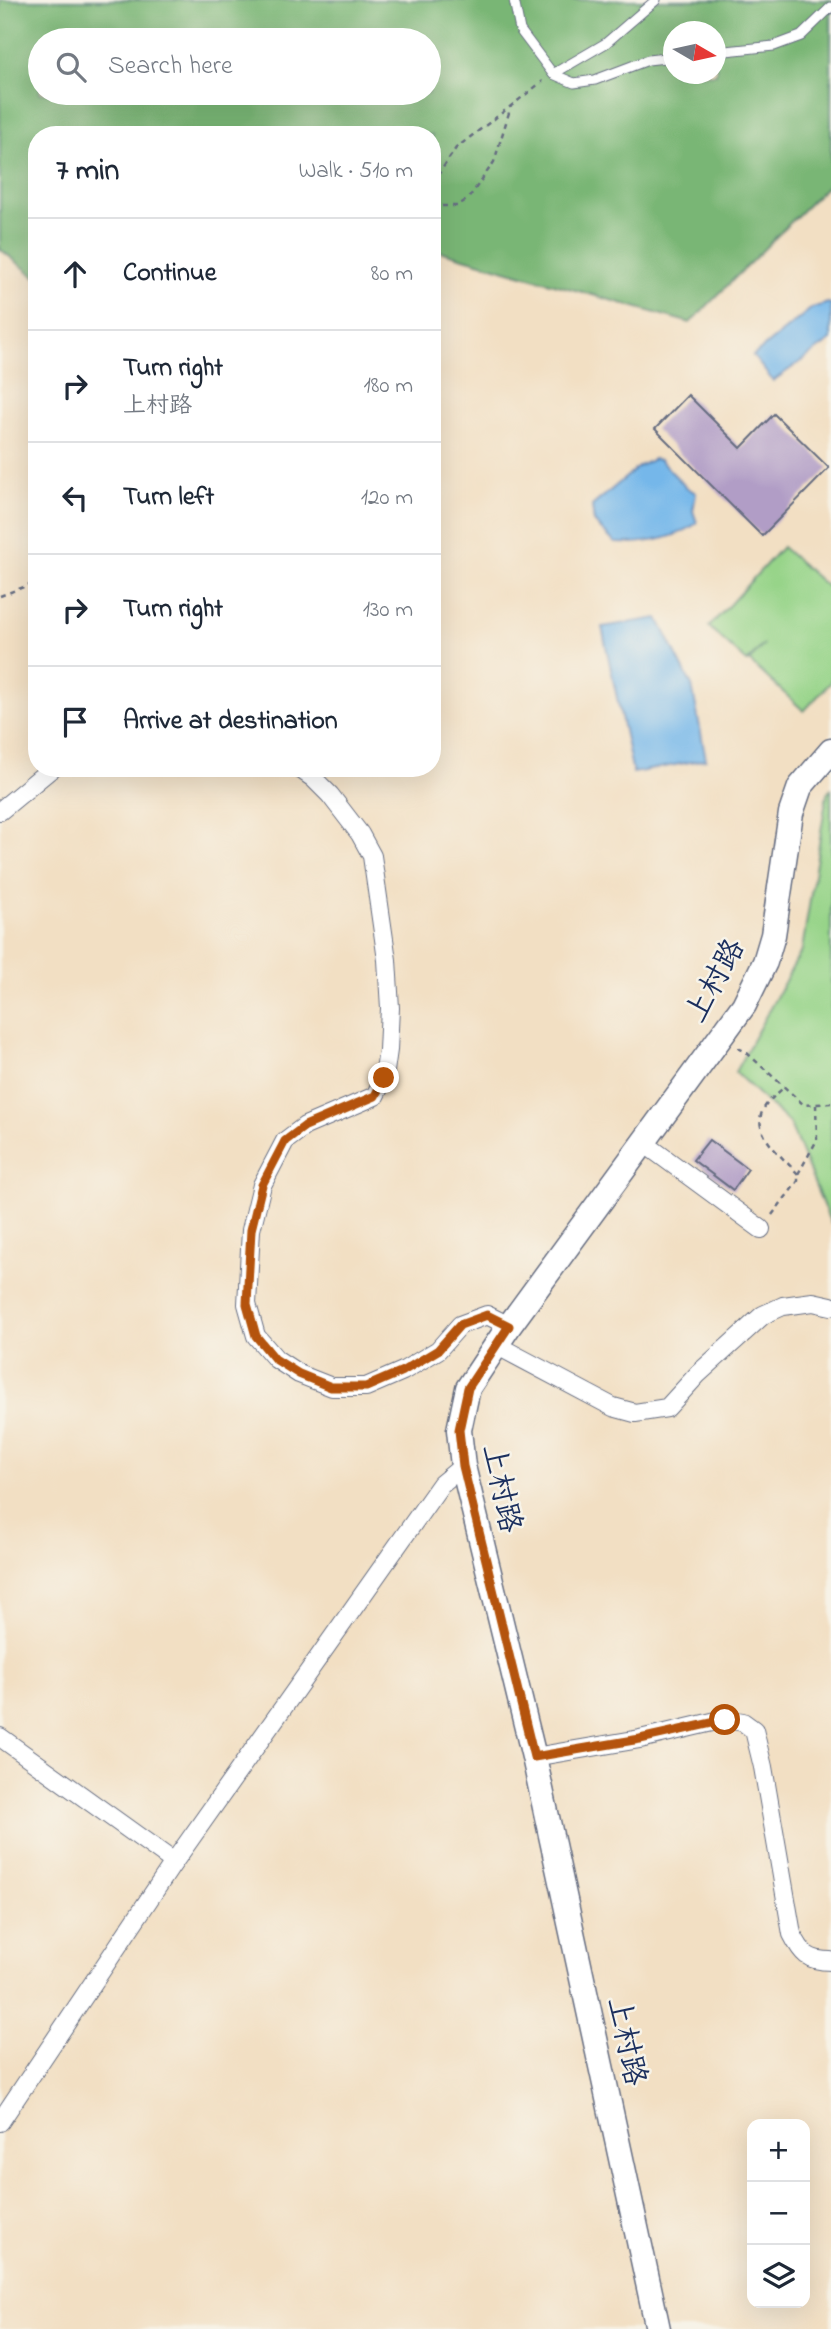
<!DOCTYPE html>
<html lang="en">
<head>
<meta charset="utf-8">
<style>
  body { margin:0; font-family:"Indie Flower","LXGW WenKai TC",sans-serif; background:#f2f2f3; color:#1f2937 }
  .controls { position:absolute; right:21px; bottom:21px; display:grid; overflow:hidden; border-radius:14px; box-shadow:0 7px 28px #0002 }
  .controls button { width:63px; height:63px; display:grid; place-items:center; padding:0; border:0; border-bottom:2px solid #e0e1e3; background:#fff; color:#1f2937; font:35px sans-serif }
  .compass { position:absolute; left:663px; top:21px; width:63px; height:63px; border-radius:50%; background:#fff; box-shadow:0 7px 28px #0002; rotate:99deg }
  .stop { position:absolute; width:21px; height:21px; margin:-16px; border:5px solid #b45309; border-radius:50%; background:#fff }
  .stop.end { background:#b45309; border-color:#fff; box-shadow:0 2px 7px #0008 }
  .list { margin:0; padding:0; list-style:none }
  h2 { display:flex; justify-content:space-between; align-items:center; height:91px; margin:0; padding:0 28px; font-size:30px }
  h2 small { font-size:23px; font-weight:400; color:#747a83 }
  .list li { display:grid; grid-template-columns:46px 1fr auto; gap:21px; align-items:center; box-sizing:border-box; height:112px; padding:0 28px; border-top:2px solid #e0e1e3 }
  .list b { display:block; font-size:26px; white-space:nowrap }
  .list p { margin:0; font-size:23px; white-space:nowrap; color:#747a83 }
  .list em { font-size:23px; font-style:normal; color:#747a83 }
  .icon { flex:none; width:38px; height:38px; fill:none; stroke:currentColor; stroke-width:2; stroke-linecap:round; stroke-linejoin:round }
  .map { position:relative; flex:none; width:831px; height:2329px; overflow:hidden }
  .search { position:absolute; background:#fff; box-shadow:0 7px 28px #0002; left:28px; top:28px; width:413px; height:77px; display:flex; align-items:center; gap:18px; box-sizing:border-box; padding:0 24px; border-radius:38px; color:#747a83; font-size:26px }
  .panel { position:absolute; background:#fff; box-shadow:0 7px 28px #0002; left:28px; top:126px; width:413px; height:651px; border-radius:28px }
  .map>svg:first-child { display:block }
  .green { fill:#97d489; stroke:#598274; stroke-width:2 }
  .forest { fill:#79b675; stroke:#4a726a; stroke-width:2; fill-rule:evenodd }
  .water { fill:#74b7ea; stroke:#4873a4; stroke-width:2 }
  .building { fill:#b19dc6 }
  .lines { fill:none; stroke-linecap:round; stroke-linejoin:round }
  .lane-casing { stroke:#666d81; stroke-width:11 }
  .street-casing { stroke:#666d81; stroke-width:20 }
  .secondary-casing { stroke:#666d81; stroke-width:27 }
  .path { stroke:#666d81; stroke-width:2.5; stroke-dasharray:5 5; stroke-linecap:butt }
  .lane { stroke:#fff; stroke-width:9 }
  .street { stroke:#fff; stroke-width:18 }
  .secondary { stroke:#fff; stroke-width:24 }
  .route { stroke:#b45309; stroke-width:9 }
  .labels { text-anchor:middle; stroke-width:5; stroke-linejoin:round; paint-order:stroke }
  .street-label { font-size:30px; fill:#1b2f5e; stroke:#f7f3e8 }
</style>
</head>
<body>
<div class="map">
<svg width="831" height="2329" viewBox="0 0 831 2329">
  <rect width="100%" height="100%" fill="#f7f3e8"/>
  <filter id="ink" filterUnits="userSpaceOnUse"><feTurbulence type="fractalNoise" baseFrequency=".0143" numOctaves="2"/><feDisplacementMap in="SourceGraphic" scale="14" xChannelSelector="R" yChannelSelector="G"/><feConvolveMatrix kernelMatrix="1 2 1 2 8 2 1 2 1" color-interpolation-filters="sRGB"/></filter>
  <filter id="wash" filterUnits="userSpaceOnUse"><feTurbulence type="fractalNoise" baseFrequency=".00686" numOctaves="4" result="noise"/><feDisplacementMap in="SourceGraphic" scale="28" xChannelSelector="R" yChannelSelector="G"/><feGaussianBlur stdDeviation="1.57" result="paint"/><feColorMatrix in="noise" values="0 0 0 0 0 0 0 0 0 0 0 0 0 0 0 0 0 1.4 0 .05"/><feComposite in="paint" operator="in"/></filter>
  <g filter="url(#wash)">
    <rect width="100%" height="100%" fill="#f2dfc3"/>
    <!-- green -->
    <g class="green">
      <polygon points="782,547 831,590 831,682 804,711 749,661 764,644 747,662 709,627"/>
      <polygon points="831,789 831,1224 790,1124 735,1072 802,950 827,794"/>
    </g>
    <!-- forest -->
    <path class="forest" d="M0,0h831v182l-141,141 -258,-74v-114h-395v143l-37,-29zM674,32h42v42h-42zM40,40h389v53h-389z"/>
    <!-- water -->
    <g class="water">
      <polygon points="828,303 831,304 831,340 773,381 753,356 812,308"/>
      <path d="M653,459l7,1 26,27 10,6 -3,18 4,12c-23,17 -54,21 -82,20l-21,-21 -2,-16 46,-39z"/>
      <polygon points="658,618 692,686 706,759 633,773 602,627"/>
    </g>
    <g id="blocks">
      <!-- building -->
      <g class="building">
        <polygon points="688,395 741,448 774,414 829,468 762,536 655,429"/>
        <polygon points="709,1140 748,1169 733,1190 693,1160"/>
      </g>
    </g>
  </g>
  <g filter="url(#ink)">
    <use href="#blocks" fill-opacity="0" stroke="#666d81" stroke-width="2"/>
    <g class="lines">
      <!-- lane casing -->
      <g class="lane-casing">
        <g id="lane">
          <polyline points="514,0 520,30 553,74 574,83 595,80 648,60 674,57"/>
          <polyline points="716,52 774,46 801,36 831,7"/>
          <polyline points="553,74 606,43 656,0"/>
        </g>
      </g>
      <!-- street casing -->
      <g class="street-casing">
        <g id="street">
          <polyline points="299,768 313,778 330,795 360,834 372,856 387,960 390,1008 388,1050 384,1078 375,1096 305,1126 285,1141 262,1185 251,1230 247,1304 256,1336 276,1359 299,1374 332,1387 366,1387 403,1371 438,1350 460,1325 487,1315 509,1326"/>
          <polyline points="0,811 52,768"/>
          <polyline points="644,1143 761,1229"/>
          <polyline points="496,1345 613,1407 635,1413 667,1408 698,1374 763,1315 783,1306 813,1302 831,1306"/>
          <polyline points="0,1737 174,1862"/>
          <path d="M534,1757l106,-18 85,-20 18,3 11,8 9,37 29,167c10,20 16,27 39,27"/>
          <polyline points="0,2122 174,1862 441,1484 463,1466"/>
        </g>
      </g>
      <!-- secondary casing -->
      <g class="secondary-casing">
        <polyline id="secondary" points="658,2329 534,1757 463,1466 459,1430 468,1388 509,1326 744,1005 765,962 773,935 791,813 800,787 831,751"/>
      </g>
      <!-- path -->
      <g class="path">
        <polyline points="432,184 456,148 511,106"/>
        <polyline points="432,206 457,206 468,199 494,162 511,106 543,81"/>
        <polyline points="0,596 37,582"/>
        <polyline points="738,1048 746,1052 804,1105 831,1103"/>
        <polyline points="798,1174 817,1140 816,1105"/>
        <path d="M772,1215l26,-34v-7c-15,-17 -49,-42 -34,-66 5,-8 14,-15 20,-21"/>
      </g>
      <!-- lane -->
      <use href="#lane" class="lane"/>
      <!-- street -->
      <use href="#street" class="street"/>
      <!-- secondary -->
      <use href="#secondary" class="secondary"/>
    </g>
  </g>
  <g class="lines" filter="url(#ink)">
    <!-- route -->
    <polyline class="route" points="384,1078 375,1096 305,1126 285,1141 262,1185 251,1230 247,1304 256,1336 275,1359 299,1374 331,1387 366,1387 403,1371 438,1350 460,1325 487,1315 509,1326 468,1388 459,1430 463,1466 534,1757 640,1739 725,1720"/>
  </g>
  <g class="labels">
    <!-- street labels -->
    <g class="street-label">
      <text transform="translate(714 980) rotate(-61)" y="10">上村路</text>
      <text transform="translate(503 1488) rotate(78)" y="10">上村路</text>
      <text transform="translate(628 2041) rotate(78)" y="10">上村路</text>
    </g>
  </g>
</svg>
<div class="controls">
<button>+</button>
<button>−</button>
<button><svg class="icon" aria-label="layers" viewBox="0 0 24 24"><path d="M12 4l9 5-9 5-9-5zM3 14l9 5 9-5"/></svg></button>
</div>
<svg class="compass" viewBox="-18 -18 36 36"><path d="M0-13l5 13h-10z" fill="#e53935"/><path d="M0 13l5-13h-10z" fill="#747a83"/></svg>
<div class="stop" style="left:725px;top:1720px"></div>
<div class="stop end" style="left:384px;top:1078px"></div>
<div class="search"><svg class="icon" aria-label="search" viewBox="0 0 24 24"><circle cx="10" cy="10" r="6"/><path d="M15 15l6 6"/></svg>Search here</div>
<section class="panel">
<h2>7 min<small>Walk · 510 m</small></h2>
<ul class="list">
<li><svg class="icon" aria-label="ahead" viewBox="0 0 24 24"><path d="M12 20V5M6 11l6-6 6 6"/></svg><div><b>Continue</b></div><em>80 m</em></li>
<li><svg class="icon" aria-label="right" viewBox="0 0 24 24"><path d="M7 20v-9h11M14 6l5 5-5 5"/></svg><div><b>Turn right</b><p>上村路</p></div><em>180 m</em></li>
<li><svg class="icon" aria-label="left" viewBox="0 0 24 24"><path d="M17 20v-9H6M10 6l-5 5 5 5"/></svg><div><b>Turn left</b></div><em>120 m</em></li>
<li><svg class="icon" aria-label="right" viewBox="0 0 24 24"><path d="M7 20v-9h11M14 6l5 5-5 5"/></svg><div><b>Turn right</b></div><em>130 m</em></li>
<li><svg class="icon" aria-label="arrive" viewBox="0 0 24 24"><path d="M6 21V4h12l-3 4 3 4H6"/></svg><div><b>Arrive at destination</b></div></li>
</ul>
</section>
</div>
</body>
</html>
